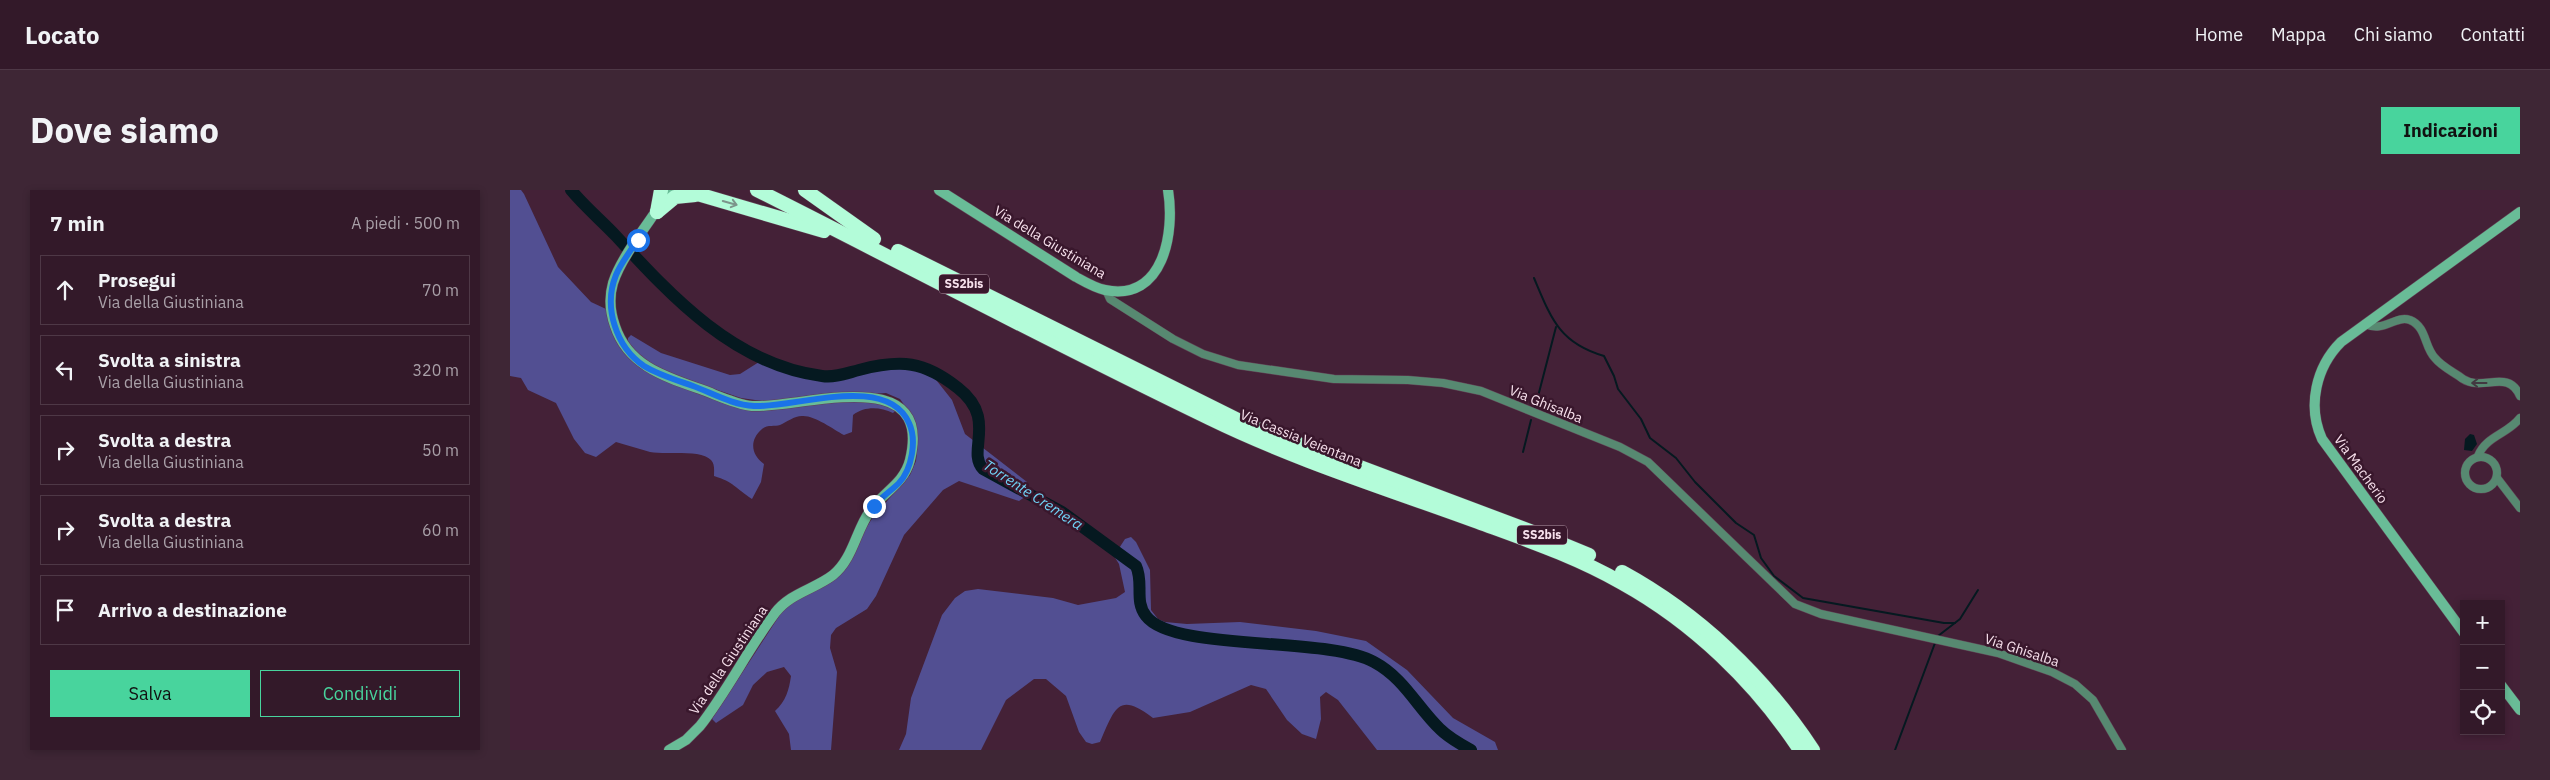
<!DOCTYPE html>
<html lang="it">
<head>
<meta charset="utf-8">
<style>
  body { margin:0; font-family:"IBM Plex Sans",sans-serif; background:#3e2635; color:#f1f3f6 }
  .controls { position:absolute; right:15px; bottom:15px; display:grid; overflow:hidden; border-radius:0px; box-shadow:0 2px 8px #0003 }
  .controls button { width:45px; height:45px; display:grid; place-items:center; padding:0; border:0; border-bottom:1px solid #4e3846; background:#331929; color:#f1f3f6; font:25px sans-serif }
  .stop { position:absolute; width:15px; height:15px; margin:-11px; border:4px solid #1a73e8; border-radius:50%; background:#fff }
  .stop.end { background:#1a73e8; border-color:#fff; box-shadow:0 1px 5px #0008 }
  .list { margin:0; padding:0; list-style:none }
  h2 { display:flex; justify-content:space-between; align-items:center; height:65px; margin:0; padding:0 20px; font-size:21px }
  h2 small { font-size:16px; font-weight:400; color:#a9a0a8 }
  .list li { display:grid; grid-template-columns:32px 1fr auto; gap:15px; align-items:center; box-sizing:border-box; height:70px; margin:0 10px 10px; padding:0 10px; border:1px solid #4e3846; border-radius:0px }
  .list b { display:block; font-size:19px; white-space:nowrap }
  .list p { margin:0; font-size:16px; white-space:nowrap; color:#a9a0a8 }
  .list em { font-size:16px; font-style:normal; color:#a9a0a8 }
  .actions { display:flex; gap:10px; padding:15px 20px }
  .actions a { flex:1; padding:11px 0; border:1px solid #48d49d; border-radius:0px; text-align:center; font-size:18px; color:#48d49d }
  .actions .main { background:#48d49d; color:#111 }
  .icon { flex:none; width:28px; height:28px; fill:none; stroke:currentColor; stroke-width:2; stroke-linecap:round; stroke-linejoin:round }
  .map { position:relative; flex:none; width:2010px; height:560px; overflow:hidden; border-radius:0px }
  header { display:flex; align-items:center; gap:30px; box-sizing:border-box; height:70px; padding:0 25px; background:#331929; border-bottom:1px solid #4e3846 }
  header strong { font-size:24px }
  nav { display:flex; gap:28px; margin-inline-start:auto; font-size:18px }
  .intro { display:flex; align-items:center; justify-content:space-between; box-sizing:border-box; height:120px; padding:0 30px }
  h1 { margin:0; font-size:35px }
  .button { padding:12px 22px; border-radius:0px; background:#48d49d; color:#111; font-size:18px; font-weight:700 }
  main { display:flex; gap:30px; padding:0 30px }
  aside { flex:1; background:#331929; border-radius:0px; box-shadow:0 2px 8px #0003 }
  .map>svg:first-child { display:block }
  .green { fill:#524f92 }
  .water { fill:#051920 }
  .lines { fill:none; stroke-linecap:round; stroke-linejoin:round }
  .stream { stroke:#051920; stroke-width:2 }
  .river { stroke:#051920; stroke-width:12 }
  .street-casing { stroke:#614054; stroke-width:9 }
  .secondary-casing { stroke:#614054; stroke-width:11 }
  .highway-casing { stroke:#614054; stroke-width:15 }
  .street { stroke:#578971; stroke-width:8 }
  .secondary { stroke:#69bc97; stroke-width:10 }
  .highway { stroke:#b3fcd9; stroke-width:14 }
  .oneway { stroke:#7c958b }
  .oneway2 { stroke:#423941 }
  .route { stroke:#1a73e8; stroke-width:6 }
  .labels { text-anchor:middle; stroke-width:5; stroke-linejoin:round; paint-order:stroke }
  .shield { fill:#39172c; stroke:#bea4b2; stroke-width:1 }
  .shield-label { font-size:12px; font-weight:bold; fill:#f7e0ec }
  .street-label { font-size:14px; fill:#f7e0ec; stroke:#39172c }
  .water-label { font-size:15px; font-style:italic; fill:#70d3f6; stroke:#39172c }
</style>
</head>
<body>
<header>
<strong>Locato</strong>
<nav><a>Home</a><a>Mappa</a><a>Chi siamo</a><a>Contatti</a></nav>
</header>
<div class="intro"><h1>Dove siamo</h1><a class="button">Indicazioni</a></div>
<main>
<aside>
<h2>7 min<small>A piedi · 500 m</small></h2>
<ul class="list">
<li><svg class="icon" aria-label="ahead" viewBox="0 0 24 24"><path d="M12 20V5M6 11l6-6 6 6"/></svg><div><b>Prosegui</b><p>Via della Giustiniana</p></div><em>70 m</em></li>
<li><svg class="icon" aria-label="left" viewBox="0 0 24 24"><path d="M17 20v-9H6M10 6l-5 5 5 5"/></svg><div><b>Svolta a sinistra</b><p>Via della Giustiniana</p></div><em>320 m</em></li>
<li><svg class="icon" aria-label="right" viewBox="0 0 24 24"><path d="M7 20v-9h11M14 6l5 5-5 5"/></svg><div><b>Svolta a destra</b><p>Via della Giustiniana</p></div><em>50 m</em></li>
<li><svg class="icon" aria-label="right" viewBox="0 0 24 24"><path d="M7 20v-9h11M14 6l5 5-5 5"/></svg><div><b>Svolta a destra</b><p>Via della Giustiniana</p></div><em>60 m</em></li>
<li><svg class="icon" aria-label="arrive" viewBox="0 0 24 24"><path d="M6 21V4h12l-3 4 3 4H6"/></svg><div><b>Arrivo a destinazione</b></div></li>
</ul>
<div class="actions"><a class="main">Salva</a><a>Condividi</a></div>
</aside>
<div class="map">
<svg width="2010" height="560" viewBox="0 0 2010 560">
  <rect width="100%" height="100%" fill="#442137"/>
  <!-- green -->
  <g class="green">
    <path d="M0,0h11l3,4 34,73 33,35 15,7 19,44 106,49 145,-3 19,12 -2,2c-13,-6 -28,-7 -40,2l-1,17 -8,3c-11,-6 -30,-20 -42,-19 -8,0 -15,6 -22,9 -5,2 -12,-1 -18,4 -13,11 -11,26 2,35l-3,18 -9,17c-17,-11 -18,-17 -38,-23 0,-5 1,-12 -3,-16 -10,-11 -45,-5 -61,-8 -11,-3 -23,-7 -34,-10l-20,15 -11,-4 -11,-14 -18,-36 -28,-13 -7,-12 -11,-2z"/>
    <path d="M121,145l30,18 69,22 10,-1 19,-12h9l28,12 31,5 12,1 11,-5 5,-6 10,-3 25,-1 34,6 9,5 19,24 13,34 62,48 -1,14 -7,5 -60,-20 -16,9 -39,45 -28,61 -9,13 -31,19 -5,7 -1,13 7,24 -6,78h-40l-2,-16 -14,-23c11,-10 14,-21 16,-35l-7,-9 -17,5 -14,13 -10,20 -27,18 -4,-4 71,-109 19,-15 30,-13 41,-65 37,-42 6,-14 2,-21 -4,-21 -14,-20 -14,-6 -124,8 -21,-3 -68,-23 -28,-14 -17,-16v-7z"/>
    <path d="M621,347l5,5 14,28 1,40 7,9 7,3 22,2 53,-2 76,9 50,10 41,29 46,48 42,24 3,8h-121l-39,-50 -12,-8 -6,5 1,22 -5,20 -14,-5 -15,-14 -21,-31 -15,-4 -61,27 -37,6c-35,-27 -38,-10 -53,24l-8,2 -6,-2 -7,-10 -13,-36 -20,-17h-12l-28,21 -25,50h-82l7,-16 5,-36 31,-83 13,-17 10,-7 13,-2 75,9 25,7 38,-7 9,-6 -6,-28 -5,-8 11,-17z"/>
  </g>
  <!-- water -->
  <polygon class="water" points="1960,244 1964,245 1967,254 1962,261 1954,260 1955,249"/>
  <g class="lines">
    <!-- stream -->
    <g class="stream">
      <path d="M1024,88c17,40 25,65 70,78l10,20 4,13 23,30 9,19 26,20 19,24 41,41 18,12 7,23 13,18 29,22 141,25h11"/>
      <polyline points="1025,218 1046,137"/>
      <polyline points="1013,262 1021,230"/>
      <polyline points="1428,446 1450,429 1468,400"/>
      <polyline points="1385,560 1425,453"/>
    </g>
    <!-- river -->
    <path class="river" d="M61,0c14,17 31,31 45,46 56,61 119,129 206,140 13,2 25,-3 37,-6 42,-11 65,-9 99,18 40,31 8,63 25,81l79,43 74,54c8,17 -2,35 10,50 27,36 181,20 228,46 30,16 43,45 66,67 9,9 20,15 31,21"/>
    <!-- street casing -->
    <g class="street-casing">
      <g id="street">
        <polyline points="596,100 600,109 663,149 693,164 728,175 824,189 898,190 933,193 971,201 1110,257 1138,272 1285,414 1311,424 1488,463 1542,482 1565,494 1583,510 1612,560"/>
        <path d="M1855,134c19,9 30,-9 45,-4 17,7 14,27 25,38 7,9 19,14 28,21 20,13 45,-11 57,17"/>
        <path d="M1968,266c8,-20 30,-22 42,-38"/>
        <circle cx="1971" cy="283" r="16"/>
        <polyline points="1987,288 2010,318"/>
      </g>
    </g>
    <!-- secondary casing -->
    <g class="secondary-casing">
      <g id="secondary">
        <path d="M429,0l137,87c9,5 19,11 29,13 59,12 70,-58 63,-100"/>
        <path d="M1954,443l-142,-194c-15,-33 -6,-72 19,-97l179,-130"/>
        <polyline points="1991,495 2010,520"/>
        <path d="M159,560l17,-10 14,-14c28,-36 48,-77 75,-113 15,-20 40,-24 58,-38 20,-16 23,-45 37,-64 13,-19 34,-27 40,-51 24,-99 -110,-51 -158,-54 -17,-2 -33,-10 -49,-16 -37,-13 -75,-24 -88,-64 -5,-14 -6,-29 -2,-43 9,-29 41,-66 57,-93"/>
      </g>
    </g>
    <!-- highway casing -->
    <g class="highway-casing">
      <g id="highway">
        <polyline points="174,0 314,41"/>
        <path d="M247,0c151,76 300,155 452,228 86,42 179,71 269,104 49,18 99,35 144,61 72,40 133,99 178,167"/>
        <polyline points="295,0 364,49"/>
        <polyline points="147,22 165,7 185,5"/>
        <polyline points="147,22 151,0"/>
        <polyline points="388,61 738,235 1028,344 1079,365"/>
        <path d="M1112,382c77,42 142,104 191,178"/>
      </g>
    </g>
    <!-- street -->
    <use href="#street" class="street"/>
    <!-- secondary -->
    <use href="#secondary" class="secondary"/>
    <!-- highway -->
    <use href="#highway" class="highway"/>
  </g>
  <!-- one-way arrows -->
  <defs><path id="oneway-shaft" d="M-6 0H5M1.5-3L5.5 0L1.5 3" fill="none" stroke-width="1.6" stroke-linecap="round" stroke-linejoin="round" transform="scale(1.25)"/></defs>
  <use class="oneway" href="#oneway-shaft" transform="translate(220 13) rotate(16)"/>
  <use class="oneway2" href="#oneway-shaft" transform="translate(1969 193) rotate(-180)"/>
  <g class="lines">
    <!-- route -->
    <path class="route" d="M128,50c-8,11 -17,23 -22,35 -13,32 0,72 28,91 15,9 32,14 49,20 19,7 40,19 61,20 41,2 133,-33 155,17 8,17 3,46 -10,60 -8,8 -18,14 -25,23"/>
  </g>
  <g class="labels">
    <!-- shield labels -->
    <g class="shield">
      <rect x="429" y="84.5" width="50" height="19" rx="4"/>
      <rect x="1007" y="335.5" width="50" height="19" rx="4"/>
    </g>
    <g class="shield-label">
      <text x="454" y="98">SS2bis</text>
      <text x="1032" y="349">SS2bis</text>
    </g>
    <!-- street labels -->
    <g class="street-label">
      <text transform="translate(540 52) rotate(31)" y="5">Via della Giustiniana</text>
      <text transform="translate(1036 214) rotate(22)" y="5">Via Ghisalba</text>
      <text transform="translate(791 248) rotate(22)" y="5">Via Cassia Veientana</text>
      <text transform="translate(1851 279) rotate(54)" y="5">Via Macherio</text>
      <text transform="translate(1512 460) rotate(18)" y="5">Via Ghisalba</text>
      <text transform="translate(218 470) rotate(-56)" y="5">Via della Giustiniana</text>
    </g>
    <!-- water labels -->
    <g class="water-label">
      <text transform="translate(523 305) rotate(33)" y="5">Torrente Cremera</text>
    </g>
  </g>
</svg>
<div class="controls">
<button>+</button>
<button>−</button>
<button><svg class="icon" aria-label="locate" viewBox="0 0 24 24"><circle cx="12" cy="12" r="6"/><path d="M12 2v4M12 18v4M2 12h4M18 12h4"/></svg></button>
</div>
<div class="stop" style="left:128px;top:50px"></div>
<div class="stop end" style="left:364px;top:316px"></div>
</div>
</main>
</body>
</html>
